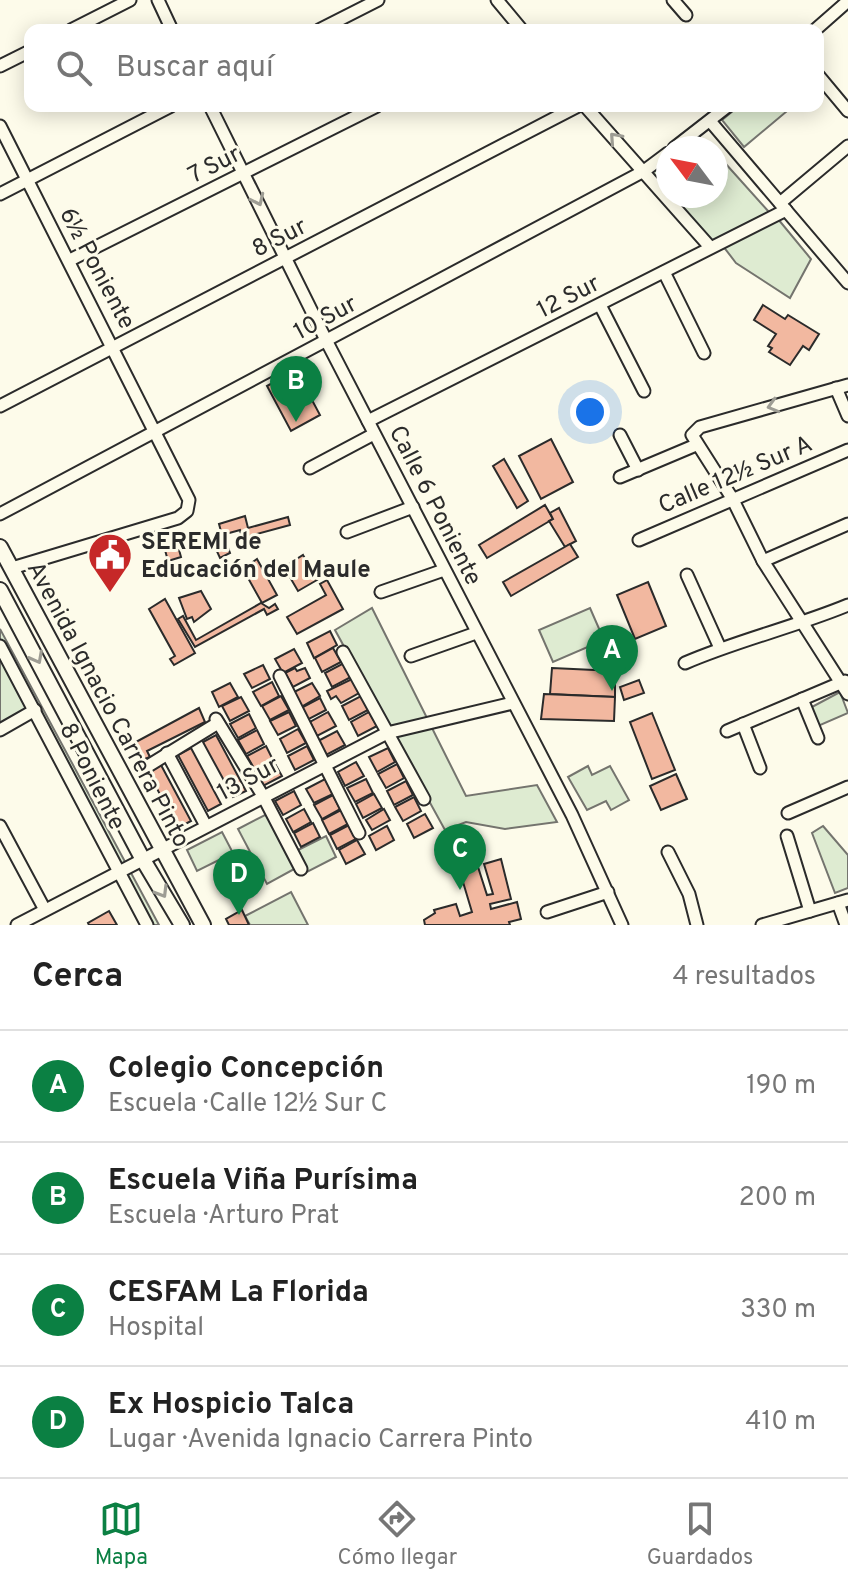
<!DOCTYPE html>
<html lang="es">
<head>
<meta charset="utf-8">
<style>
  body { margin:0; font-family:Overpass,sans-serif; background:#f6f6f6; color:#222 }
  .compass { position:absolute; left:656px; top:136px; width:72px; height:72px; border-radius:50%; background:#fff; box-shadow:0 4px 20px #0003; rotate:302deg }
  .you { position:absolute; left:590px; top:412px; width:28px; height:28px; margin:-20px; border:6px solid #fff; border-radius:50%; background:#1a73e8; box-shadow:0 0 0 12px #1a73e833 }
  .badge { display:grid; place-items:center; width:52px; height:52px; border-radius:50%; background:#0b8043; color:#fff; font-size:26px; font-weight:700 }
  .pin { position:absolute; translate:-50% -66px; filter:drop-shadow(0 2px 4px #0008) }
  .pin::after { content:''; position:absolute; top:42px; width:28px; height:24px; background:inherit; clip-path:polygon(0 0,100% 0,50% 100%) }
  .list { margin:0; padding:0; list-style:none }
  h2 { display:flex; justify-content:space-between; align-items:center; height:104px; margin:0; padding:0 32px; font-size:34px }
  h2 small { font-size:26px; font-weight:400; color:#767676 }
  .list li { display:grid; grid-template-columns:52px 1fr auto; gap:24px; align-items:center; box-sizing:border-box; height:112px; padding:0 32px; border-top:2px solid #e0e0e0 }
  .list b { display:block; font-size:30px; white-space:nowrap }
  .list p { margin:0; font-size:26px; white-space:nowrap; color:#767676 }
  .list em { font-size:26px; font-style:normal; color:#767676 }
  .icon { flex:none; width:44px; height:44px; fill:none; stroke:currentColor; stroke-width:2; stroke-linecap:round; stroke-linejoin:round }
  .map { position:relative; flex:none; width:848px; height:925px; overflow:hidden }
  .search { position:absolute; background:#fff; box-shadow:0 4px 20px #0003; left:24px; right:24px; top:24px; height:88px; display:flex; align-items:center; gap:20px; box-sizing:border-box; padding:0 28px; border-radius:16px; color:#767676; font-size:30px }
  .sheet { height:552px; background:#fff }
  nav { display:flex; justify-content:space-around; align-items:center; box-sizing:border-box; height:112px; border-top:2px solid #e0e0e0; background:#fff; font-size:22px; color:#767676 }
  nav a { display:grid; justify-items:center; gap:4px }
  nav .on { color:#0b8043 }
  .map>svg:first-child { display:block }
  .green { fill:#deebd1; stroke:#74746e; stroke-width:2 }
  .building { fill:#f2b8a0; stroke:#2b2b2b; stroke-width:2 }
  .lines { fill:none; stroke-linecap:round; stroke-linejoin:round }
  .minor-casing { stroke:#2b2b2b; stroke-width:15 }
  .major-casing { stroke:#2b2b2b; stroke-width:18 }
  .minor { stroke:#fdfbea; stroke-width:11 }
  .major { stroke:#fdfbea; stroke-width:14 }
  .oneway { stroke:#9e9d94 }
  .labels { text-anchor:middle; stroke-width:6; stroke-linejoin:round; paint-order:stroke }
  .street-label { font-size:24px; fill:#2b2b2b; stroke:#fdfbea }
  .poi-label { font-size:24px; font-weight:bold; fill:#2b2b2b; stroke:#fdfbea; text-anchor:start }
</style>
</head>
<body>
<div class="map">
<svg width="848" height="925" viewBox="0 0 848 925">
  <rect width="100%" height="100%" fill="#fdfbea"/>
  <!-- green -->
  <g class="green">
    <polygon points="739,106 793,106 744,147 722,120"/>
    <polygon points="716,153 769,212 702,246 643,178 668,160 668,196 716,196"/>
    <polygon points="778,219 811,259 790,298 736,263 723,246"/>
    <polygon points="372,608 466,796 537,785 557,822 505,829 466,822 445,830 335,630"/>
    <polygon points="590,608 604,640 553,662 539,630"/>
    <polygon points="0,629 159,925 152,925 0,640"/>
    <polygon points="3,658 30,709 0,726 0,659"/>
    <polygon points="840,692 848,713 818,726 810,708"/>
    <polygon points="588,766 592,775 610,766 629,800 611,810 606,801 587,810 568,777"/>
    <polygon points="267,814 296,868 267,884 238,829"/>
    <polygon points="823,826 848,855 848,888 835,893 812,833"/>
    <polygon points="222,832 233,853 197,871 187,850"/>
    <polygon points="326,836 336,857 305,873 294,852"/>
    <polygon points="291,892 308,925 250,925 245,916"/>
  </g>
  <!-- building -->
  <g class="building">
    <polygon points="763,305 785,319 788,315 819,334 809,350 803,346 790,365 769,352 772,348 768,346 776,334 754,320"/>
    <polygon points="296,370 320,415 291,431 267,386"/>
    <polygon points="551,439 573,482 541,499 519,456"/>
    <polygon points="504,459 528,501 517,508 493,466"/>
    <polygon points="545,505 553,519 487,558 479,545"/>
    <polygon points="559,508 576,541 565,547 549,521 553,519 550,513"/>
    <polygon points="245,516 248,528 288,517 290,525 242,538 240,530 222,535 219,524"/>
    <polygon points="226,542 230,553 220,558 215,547"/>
    <polygon points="570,544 578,557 511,596 503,582"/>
    <polygon points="178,546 181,557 168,561 165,550"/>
    <polygon points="303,555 317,580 298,591 284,567"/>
    <polygon points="257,559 277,595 262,603 243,569"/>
    <polygon points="327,580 343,609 297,634 287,617 326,595 320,584"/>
    <polygon points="648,582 666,626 635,639 617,595"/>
    <polygon points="201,591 211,609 194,622 192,617 187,619 179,598"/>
    <polygon points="165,599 195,653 174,665 170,659 175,656 149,609"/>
    <polygon points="261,603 269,608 275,604 278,609 267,615 264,609 195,647 178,619 183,616 196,640"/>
    <polygon points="330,631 337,645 314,658 307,643"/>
    <polygon points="333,648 341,662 322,672 315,658"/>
    <polygon points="294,649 302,663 283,673 275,659"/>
    <polygon points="344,663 351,677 332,687 325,673"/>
    <polygon points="263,665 270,679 252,688 244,674"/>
    <polygon points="295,668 297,671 305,668 310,678 293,687 285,673"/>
    <polygon points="552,668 615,671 615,697 550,694"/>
    <polygon points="352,679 359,693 341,703 336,696 331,699 327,691"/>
    <polygon points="639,680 644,693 624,700 620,687"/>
    <polygon points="272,682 279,696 261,706 253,692"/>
    <polygon points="230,683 238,697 219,707 212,692"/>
    <polygon points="312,683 320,696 301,707 294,692"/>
    <polygon points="544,694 615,697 614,721 541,719"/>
    <polygon points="281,696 289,710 270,720 262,706"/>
    <polygon points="361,696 368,710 349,720 342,706"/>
    <polygon points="241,697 249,711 230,721 222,706"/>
    <polygon points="320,698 326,710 307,720 301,708"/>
    <polygon points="199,708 205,722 147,751 150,757 142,760 134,743"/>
    <polygon points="289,712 296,726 278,735 270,721"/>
    <polygon points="328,712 336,726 317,736 310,722"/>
    <polygon points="369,712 377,726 358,736 351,722"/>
    <polygon points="652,713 675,770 652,779 630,722"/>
    <polygon points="249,714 256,728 238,738 230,724"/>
    <polygon points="298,729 306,743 287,753 280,739"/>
    <polygon points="257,730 264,744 246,754 238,740"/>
    <polygon points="337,731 345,745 326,755 318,741"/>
    <polygon points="216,735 246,791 233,797 203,742"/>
    <polygon points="266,746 273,760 255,770 247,756"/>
    <polygon points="307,746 314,760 295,770 288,756"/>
    <polygon points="191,748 221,804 208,811 178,755"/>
    <polygon points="388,748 395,762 377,772 369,757"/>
    <polygon points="274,762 282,776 263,786 256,772"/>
    <polygon points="356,762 364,776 345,786 338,772"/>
    <polygon points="397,764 404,778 386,788 378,774"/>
    <polygon points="161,765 191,821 178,828 148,772"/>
    <polygon points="676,774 687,799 661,810 650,786"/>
    <polygon points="325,779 333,794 314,803 306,789"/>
    <polygon points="366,779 373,793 355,802 347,788"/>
    <polygon points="406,781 413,795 394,805 387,791"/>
    <polygon points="294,791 301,805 283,815 275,801"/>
    <polygon points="374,794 382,808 363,818 356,804"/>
    <polygon points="333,795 340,809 322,819 314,805"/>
    <polygon points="414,797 421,811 403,821 395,807"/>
    <polygon points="304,809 311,822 293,832 286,819"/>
    <polygon points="384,809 390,820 372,830 366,820"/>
    <polygon points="341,810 348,824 329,834 322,820"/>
    <polygon points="425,814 433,828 414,838 407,824"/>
    <polygon points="313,823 320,837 301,847 294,833"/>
    <polygon points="349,825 356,839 337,849 330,835"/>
    <polygon points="387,826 394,840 376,850 369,836"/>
    <polygon points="357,840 365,854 346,864 339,850"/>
    <polygon points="501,859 511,899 490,904 491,909 517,902 521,919 509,922 510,925 425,925 424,920 435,913 434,910 456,904 460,916 472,912 460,872 478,867 487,895 493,894 484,864"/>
    <polygon points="242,910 249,925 229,925 226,919"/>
    <polygon points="109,911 117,925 89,925 88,923"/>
  </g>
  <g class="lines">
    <!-- minor casing -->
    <g class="minor-casing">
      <g id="minor">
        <polyline points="158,0 172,30"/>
        <polyline points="497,0 522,30"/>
        <polyline points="673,0 686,15"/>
        <polyline points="71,30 130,0"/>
        <polyline points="319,30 378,0"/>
        <polyline points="815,30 848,1"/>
        <polyline points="0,66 30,51"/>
        <polyline points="818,75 848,111"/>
        <polyline points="210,106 327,342 572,815 622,925"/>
        <polyline points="585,106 710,247"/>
        <polyline points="710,121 848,283"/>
        <polyline points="0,126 189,500 187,511 178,518 12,568"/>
        <polyline points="674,148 728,106"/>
        <polyline points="0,194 171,106"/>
        <polyline points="780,203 848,146"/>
        <polyline points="70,260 377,106"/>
        <polyline points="664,272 704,353"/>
        <polyline points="600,305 644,391"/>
        <polyline points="848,385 700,427 692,435 732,498 763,561 848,694"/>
        <polyline points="836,388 848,416"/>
        <polyline points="0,406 578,106"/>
        <polyline points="368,421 786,210"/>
        <polyline points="620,435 638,470"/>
        <polyline points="310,468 374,434"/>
        <polyline points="620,477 696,445"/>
        <polyline points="0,514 644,171 668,153"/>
        <polyline points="347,532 413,507"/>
        <polyline points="639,540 848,450"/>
        <polyline points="763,561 848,524"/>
        <polyline points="687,575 720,648"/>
        <polyline points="381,592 444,570"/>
        <polyline points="0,646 147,925"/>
        <polyline points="343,652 424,799"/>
        <polyline points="411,656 476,633"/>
        <path d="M685,663c53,-23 110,-36 163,-58"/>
        <polyline points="280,676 359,833"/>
        <polyline points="802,699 818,738"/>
        <polyline points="216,719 263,796 301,869"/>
        <polyline points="743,724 760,768"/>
        <polyline points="0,730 35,710"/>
        <polyline points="727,731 845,681"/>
        <polyline points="167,753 206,826"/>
        <polyline points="148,766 218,723"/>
        <polyline points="788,813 848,787"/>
        <polyline points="0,826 45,910"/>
        <polyline points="787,836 810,911"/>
        <polyline points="668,852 689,894 697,925"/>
        <polyline points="838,903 846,925"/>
        <polyline points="547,912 608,892"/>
        <polyline points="17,925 387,733 513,703"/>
        <polyline points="762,925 848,900"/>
      </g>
    </g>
    <!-- major casing -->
    <g class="major-casing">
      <g id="major">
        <polyline points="0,547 203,925"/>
        <polyline points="0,590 142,858 182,925"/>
      </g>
    </g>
    <!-- minor -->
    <use href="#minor" class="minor"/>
    <!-- major -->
    <use href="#major" class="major"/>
  </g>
  <!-- one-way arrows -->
  <defs><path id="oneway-chevron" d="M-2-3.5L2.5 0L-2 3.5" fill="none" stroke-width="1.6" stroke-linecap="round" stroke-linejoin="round" transform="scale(2)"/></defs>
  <g class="oneway">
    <use href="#oneway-chevron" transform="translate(615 138) rotate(-132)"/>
    <use href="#oneway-chevron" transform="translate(258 200) rotate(65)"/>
    <use href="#oneway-chevron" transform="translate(773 406) rotate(164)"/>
    <use href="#oneway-chevron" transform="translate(37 658) rotate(62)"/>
    <use href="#oneway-chevron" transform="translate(162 892) rotate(59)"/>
  </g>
  <!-- icons -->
  <defs>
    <g id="civic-pin" transform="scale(2.3)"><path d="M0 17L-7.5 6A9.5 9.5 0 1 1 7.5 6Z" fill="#c62828" stroke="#fdfbea"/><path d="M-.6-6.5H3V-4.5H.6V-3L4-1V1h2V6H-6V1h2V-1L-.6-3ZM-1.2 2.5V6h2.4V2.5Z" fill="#fff"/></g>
  </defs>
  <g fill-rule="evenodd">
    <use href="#civic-pin" x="110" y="555"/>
  </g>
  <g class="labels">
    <!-- street labels -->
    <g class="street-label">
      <text transform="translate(214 164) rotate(-27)" y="8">7 Sur</text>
      <text transform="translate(279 237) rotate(-27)" y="8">8 Sur</text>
      <text transform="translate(98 268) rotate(62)" y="8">6½ Poniente</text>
      <text transform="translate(568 296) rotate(-27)" y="8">12 Sur</text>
      <text transform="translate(325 317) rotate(-28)" y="8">10 Sur</text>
      <text transform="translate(735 474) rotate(-23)" y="8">Calle 12½ Sur A</text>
      <text transform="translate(436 505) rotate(63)" y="8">Calle 6 Poniente</text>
      <text transform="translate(109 704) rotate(62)" y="8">Avenida Ignacio Carrera Pinto</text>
      <text transform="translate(93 776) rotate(63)" y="8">8 Poniente</text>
      <text transform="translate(248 778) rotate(-28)" y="8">13 Sur</text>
    </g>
    <!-- poi labels -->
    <g class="poi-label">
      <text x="141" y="549">SEREMI de<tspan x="141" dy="28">Educación del Maule</tspan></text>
    </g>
  </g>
</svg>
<svg class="compass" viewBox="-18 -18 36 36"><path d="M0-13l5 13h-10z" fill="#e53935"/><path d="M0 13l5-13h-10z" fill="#767676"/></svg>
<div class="you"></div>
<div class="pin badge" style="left:612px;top:691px">A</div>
<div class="pin badge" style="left:296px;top:422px">B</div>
<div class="pin badge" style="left:460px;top:890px">C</div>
<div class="pin badge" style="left:239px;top:915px">D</div>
<div class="search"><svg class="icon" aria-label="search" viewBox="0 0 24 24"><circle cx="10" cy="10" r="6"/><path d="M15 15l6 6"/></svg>Buscar aquí</div>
</div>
<section class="sheet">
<h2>Cerca<small>4 resultados</small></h2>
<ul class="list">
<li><span class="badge">A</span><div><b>Colegio Concepción</b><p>Escuela · Calle 12½ Sur C</p></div><em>190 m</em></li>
<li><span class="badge">B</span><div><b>Escuela Viña Purísima</b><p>Escuela · Arturo Prat</p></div><em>200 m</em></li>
<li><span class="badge">C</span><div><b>CESFAM La Florida</b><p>Hospital</p></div><em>330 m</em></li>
<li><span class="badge">D</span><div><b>Ex Hospicio Talca</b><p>Lugar · Avenida Ignacio Carrera Pinto</p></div><em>410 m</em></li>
</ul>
</section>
<nav>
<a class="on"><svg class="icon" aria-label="map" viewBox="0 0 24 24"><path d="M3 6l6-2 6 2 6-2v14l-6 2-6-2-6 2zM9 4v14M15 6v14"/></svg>Mapa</a>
<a><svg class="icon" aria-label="directions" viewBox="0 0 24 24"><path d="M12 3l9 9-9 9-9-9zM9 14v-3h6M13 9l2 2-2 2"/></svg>Cómo llegar</a>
<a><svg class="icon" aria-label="saved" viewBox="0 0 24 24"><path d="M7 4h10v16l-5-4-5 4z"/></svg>Guardados</a>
</nav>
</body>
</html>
